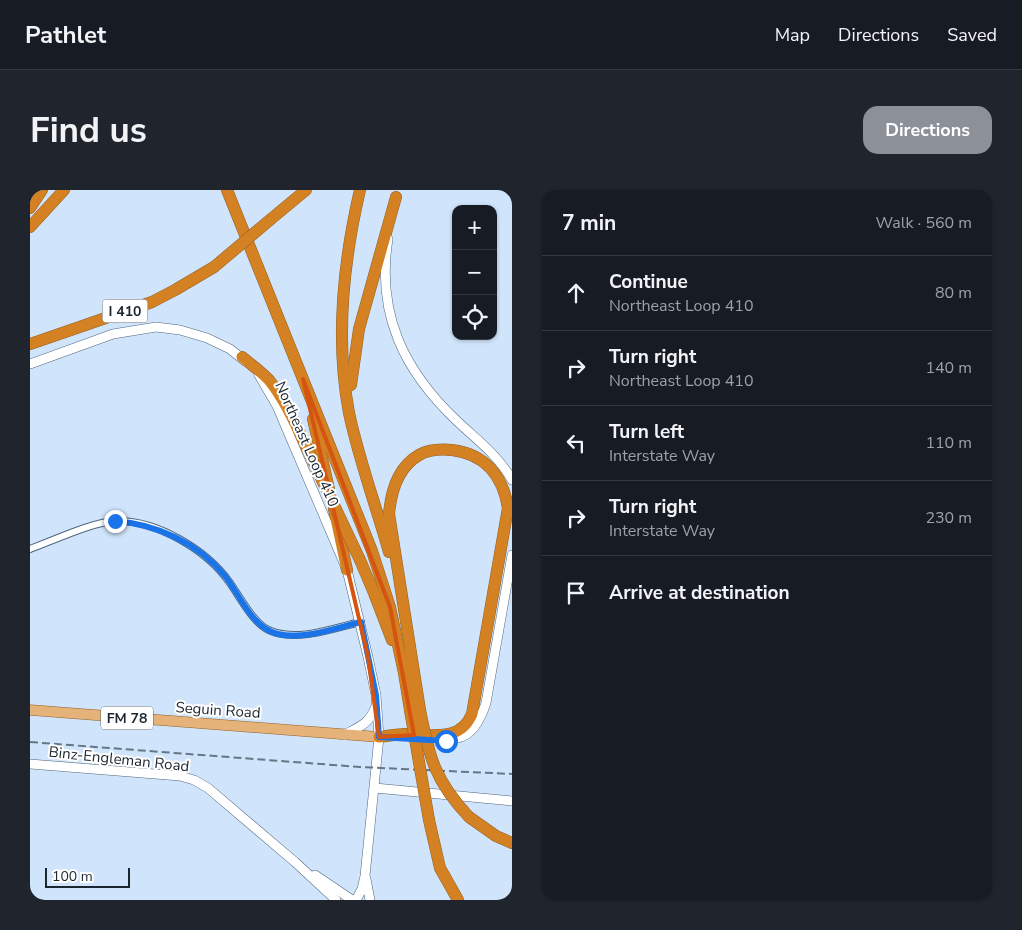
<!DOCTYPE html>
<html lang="en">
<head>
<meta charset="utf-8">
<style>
  body { margin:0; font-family:"Nunito Sans",sans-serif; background:#20242c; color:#f1f3f6 }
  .controls { position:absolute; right:15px; top:15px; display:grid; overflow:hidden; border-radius:10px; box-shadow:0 1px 4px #0004 }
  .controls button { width:45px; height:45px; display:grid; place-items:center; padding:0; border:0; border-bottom:1px solid #363941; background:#171b24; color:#f1f3f6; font:25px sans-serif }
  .scale { position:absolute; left:15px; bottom:12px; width:85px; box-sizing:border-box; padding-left:5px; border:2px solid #1c2630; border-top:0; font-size:14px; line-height:18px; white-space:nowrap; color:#1c2630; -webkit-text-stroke:4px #fff; paint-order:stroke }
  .stop { position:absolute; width:15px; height:15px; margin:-11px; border:4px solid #1a73e8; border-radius:50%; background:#fff }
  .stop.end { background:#1a73e8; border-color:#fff; box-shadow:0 1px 5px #0008 }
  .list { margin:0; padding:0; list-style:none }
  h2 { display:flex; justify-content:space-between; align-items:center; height:65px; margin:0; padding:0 20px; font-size:21px }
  h2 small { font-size:16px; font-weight:400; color:#9ea1a6 }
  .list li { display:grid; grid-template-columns:32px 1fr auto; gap:15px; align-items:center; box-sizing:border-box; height:75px; padding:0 20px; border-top:1px solid #363941 }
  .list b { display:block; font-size:19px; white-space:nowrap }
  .list p { margin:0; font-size:16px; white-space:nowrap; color:#9ea1a6 }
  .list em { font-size:16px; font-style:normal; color:#9ea1a6 }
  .icon { flex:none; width:28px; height:28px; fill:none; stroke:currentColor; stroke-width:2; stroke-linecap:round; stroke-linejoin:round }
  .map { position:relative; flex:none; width:482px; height:710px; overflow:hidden; border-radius:15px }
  header { display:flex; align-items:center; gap:30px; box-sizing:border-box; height:70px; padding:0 25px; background:#171b24; border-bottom:1px solid #363941 }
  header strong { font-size:24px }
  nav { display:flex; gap:28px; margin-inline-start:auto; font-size:18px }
  .intro { display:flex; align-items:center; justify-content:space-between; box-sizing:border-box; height:120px; padding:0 30px }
  h1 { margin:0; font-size:35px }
  .button { padding:12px 22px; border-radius:15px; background:#8c9099; color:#fff; font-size:18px; font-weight:700 }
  main { display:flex; gap:30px; padding:0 30px }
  aside { flex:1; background:#171b24; border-radius:15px; box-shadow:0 1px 4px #0004 }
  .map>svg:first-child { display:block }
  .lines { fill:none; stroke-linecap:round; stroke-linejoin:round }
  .street-casing { stroke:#4f667e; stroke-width:8 }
  .secondary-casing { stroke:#4f667e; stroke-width:10 }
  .primary-casing { stroke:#936127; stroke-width:11 }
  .highway-casing { stroke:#936127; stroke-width:12 }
  .street { stroke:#fff; stroke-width:6 }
  .secondary { stroke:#fff; stroke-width:9 }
  .primary { stroke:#e5b37a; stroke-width:10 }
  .highway { stroke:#d38122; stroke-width:11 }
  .rail { stroke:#677685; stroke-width:2; stroke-dasharray:8 4; stroke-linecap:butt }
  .highway-bridge-casing { stroke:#936127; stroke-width:12; stroke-linecap:butt }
  .highway-bridge { stroke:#d38122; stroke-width:11 }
  .route { stroke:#1a73e8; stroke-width:6 }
  .marked { fill:none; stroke:#d45410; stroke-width:4; stroke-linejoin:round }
  .labels { text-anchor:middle; stroke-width:4; stroke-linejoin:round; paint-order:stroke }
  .shield { fill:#fff; stroke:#60676e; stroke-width:1 }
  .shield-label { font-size:14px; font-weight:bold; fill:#1c2630 }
  .street-label { font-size:15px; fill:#1c2630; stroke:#fff }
</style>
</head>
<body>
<header>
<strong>Pathlet</strong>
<nav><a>Map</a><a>Directions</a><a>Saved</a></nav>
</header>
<div class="intro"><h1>Find us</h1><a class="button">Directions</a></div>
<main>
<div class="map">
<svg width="482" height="710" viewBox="0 0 482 710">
  <rect width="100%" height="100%" fill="#d0e5fc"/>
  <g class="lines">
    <!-- street casing -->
    <g class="street-casing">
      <path id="street" d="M0,359c22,-8 65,-28 86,-28 41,-1 91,29 114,62 10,14 24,42 41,48 28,11 62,-3 90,-9"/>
    </g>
    <!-- secondary casing -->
    <g class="secondary-casing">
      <g id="secondary">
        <path d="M358,49c-12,75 16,132 69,182 20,19 41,34 55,59"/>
        <polyline points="0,174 83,144 126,137 150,140 177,148 200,159 215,171"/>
        <polyline points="229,185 247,216 317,380 338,467 346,505 349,547 335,686 332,699 326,710"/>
        <path d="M314,545c17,-9 25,-11 32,-29"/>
        <path d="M399,550c34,2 46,-4 57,-37l26,-148"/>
        <polyline points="0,574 150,586 164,590 178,598 265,672 306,710"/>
        <polyline points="345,598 482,611"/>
        <polyline points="285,685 322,710"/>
        <polyline points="336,689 340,710"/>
      </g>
    </g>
    <!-- primary casing -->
    <g class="primary-casing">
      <polyline id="primary" points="0,520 349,547"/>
    </g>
    <!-- highway casing -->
    <g class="highway-casing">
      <g id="highway">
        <polyline points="197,0 342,361 360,417 374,483 380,520"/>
        <path d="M330,0c-17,73 -25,149 -11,223 10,47 27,93 40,139"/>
        <polyline points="0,18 12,0"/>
        <polyline points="241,29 276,0"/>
        <polyline points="0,37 34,0"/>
        <polyline points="0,154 122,112 145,100 184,77"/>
        <path d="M212,167c9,7 19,15 27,23 16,20 26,44 37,66"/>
        <polyline points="321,195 329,139 366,7"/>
        <polyline points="283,229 299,299"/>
        <polyline points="304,319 317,380"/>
        <polyline points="330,370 344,403 362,450"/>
        <path d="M349,547c9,-1 18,-3 27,-3 25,0 54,9 66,-20l36,-206c-5,-32 -23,-54 -56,-58 -11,-1 -23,-1 -33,5 -21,12 -28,36 -30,59l31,196"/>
        <polyline points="439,627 466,646 482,653"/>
        <polyline points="399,630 410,678 428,710"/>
      </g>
    </g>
    <!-- street -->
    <use href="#street" class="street"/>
    <!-- secondary -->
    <use href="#secondary" class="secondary"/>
    <!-- primary -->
    <use href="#primary" class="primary"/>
    <!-- highway -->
    <use href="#highway" class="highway"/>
    <!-- rail -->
    <polyline class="rail" points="0,552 330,577 482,584"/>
    <!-- highway-bridge casing -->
    <g class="highway-bridge-casing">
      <g id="highway-bridge">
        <polyline points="184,77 241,29"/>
        <polyline points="276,256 330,370"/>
        <polyline points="380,520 399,630"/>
        <path d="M390,520c9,47 15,71 49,107"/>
      </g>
    </g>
    <!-- highway-bridge -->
    <use href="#highway-bridge" class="highway-bridge"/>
  </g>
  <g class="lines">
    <!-- route -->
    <path class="route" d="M85,331c41,3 83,22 110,55 15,19 27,52 53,58 26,6 57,-6 83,-12l15,73 3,42 67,4"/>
  </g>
  <!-- marked area -->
  <path class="marked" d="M273,189l87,228 24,128 -35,2 -11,-80z"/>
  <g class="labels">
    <!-- shield labels -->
    <g class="shield">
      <rect x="72.5" y="109.5" width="45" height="23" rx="4"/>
      <rect x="71" y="516.5" width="52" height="23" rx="4"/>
    </g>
    <g class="shield-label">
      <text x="95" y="126">I 410</text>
      <text x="97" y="533">FM 78</text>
    </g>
    <!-- street labels -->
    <g class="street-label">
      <text transform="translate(277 254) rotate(66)" y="5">Northeast Loop 410</text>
      <text transform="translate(188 520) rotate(4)" y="5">Seguin Road</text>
      <text transform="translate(89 569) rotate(6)" y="5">Binz-Engleman Road</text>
    </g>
  </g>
</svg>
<div class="controls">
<button>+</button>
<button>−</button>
<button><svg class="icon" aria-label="locate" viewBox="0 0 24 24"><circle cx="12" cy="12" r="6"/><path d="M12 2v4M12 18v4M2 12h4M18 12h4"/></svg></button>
</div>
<div class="scale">100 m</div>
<div class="stop" style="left:416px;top:551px"></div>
<div class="stop end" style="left:85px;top:331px"></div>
</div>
<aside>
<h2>7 min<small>Walk · 560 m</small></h2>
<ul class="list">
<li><svg class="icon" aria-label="ahead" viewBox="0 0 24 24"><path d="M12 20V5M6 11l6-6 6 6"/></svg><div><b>Continue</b><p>Northeast Loop 410</p></div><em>80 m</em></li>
<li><svg class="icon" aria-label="right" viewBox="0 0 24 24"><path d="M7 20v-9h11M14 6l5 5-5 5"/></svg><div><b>Turn right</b><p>Northeast Loop 410</p></div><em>140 m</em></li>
<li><svg class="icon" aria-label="left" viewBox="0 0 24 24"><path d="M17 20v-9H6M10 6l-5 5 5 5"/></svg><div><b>Turn left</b><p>Interstate Way</p></div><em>110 m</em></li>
<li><svg class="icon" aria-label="right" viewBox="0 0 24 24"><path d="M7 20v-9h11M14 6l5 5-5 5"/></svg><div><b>Turn right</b><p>Interstate Way</p></div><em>230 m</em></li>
<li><svg class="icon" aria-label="arrive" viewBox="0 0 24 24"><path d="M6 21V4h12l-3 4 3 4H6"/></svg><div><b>Arrive at destination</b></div></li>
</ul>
</aside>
</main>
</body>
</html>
